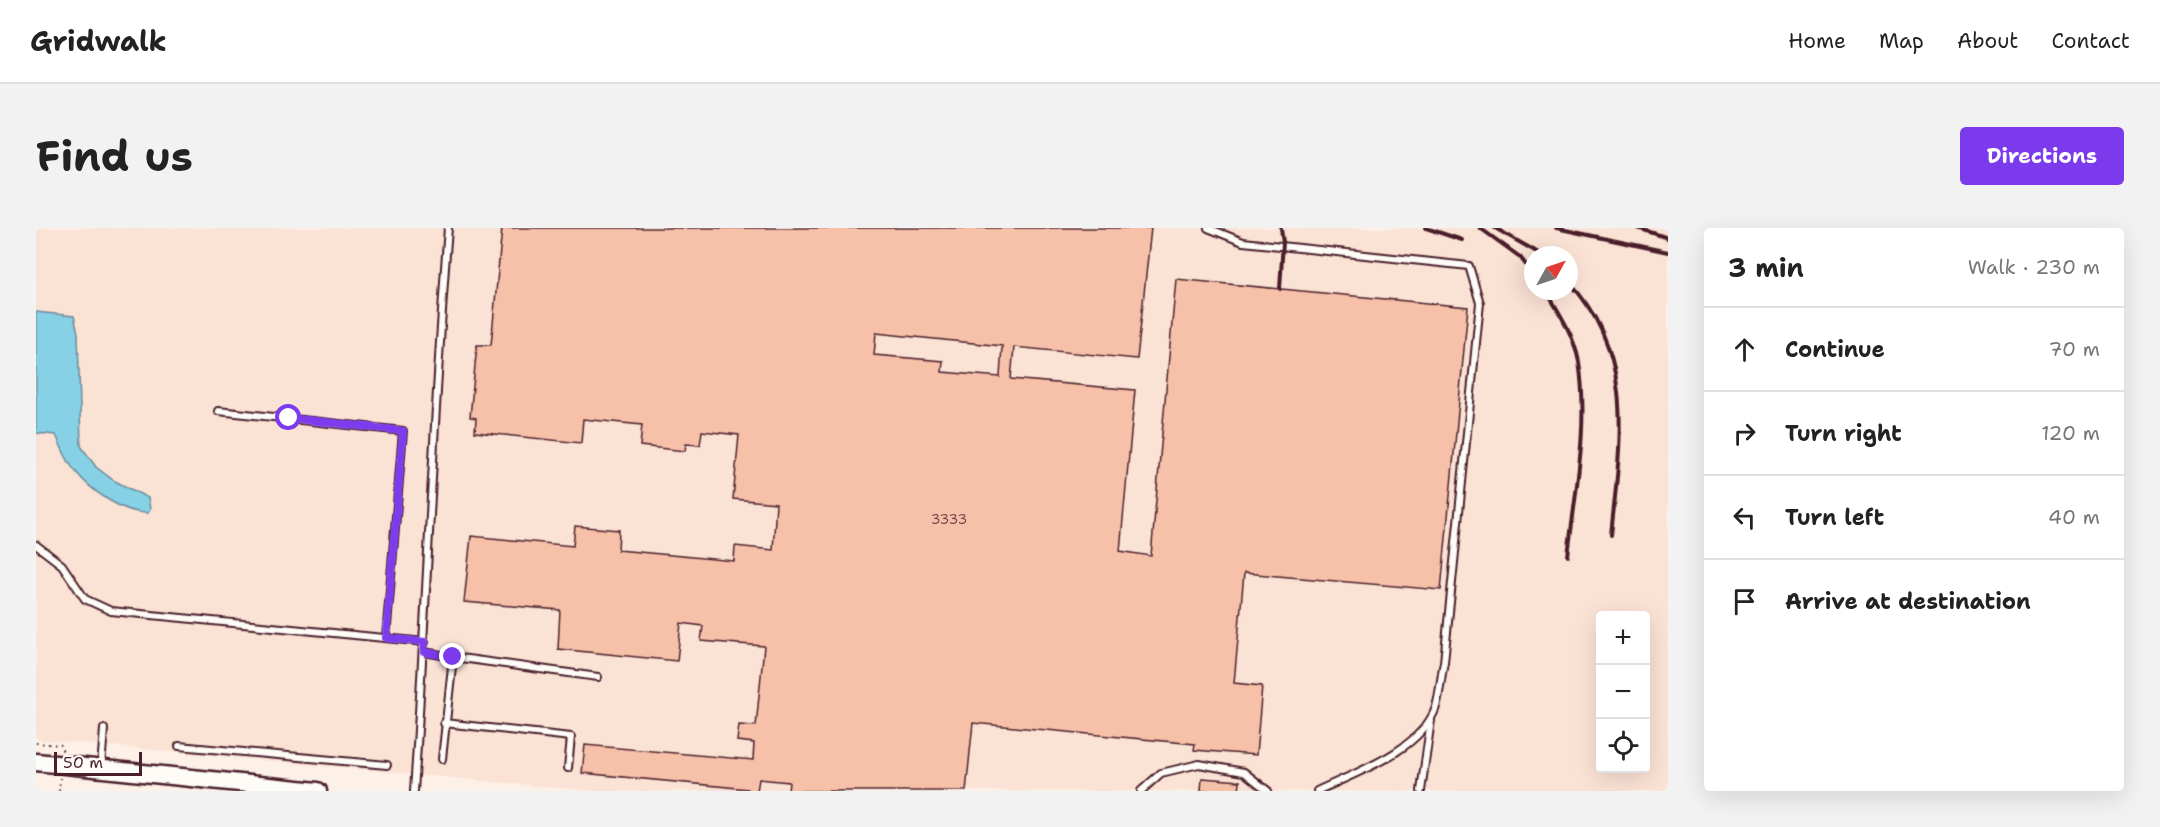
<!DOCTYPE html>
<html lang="en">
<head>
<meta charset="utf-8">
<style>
  body { margin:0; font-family:"Shantell Sans",sans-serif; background:#f2f2f2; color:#222 }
  .controls { position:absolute; right:18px; bottom:18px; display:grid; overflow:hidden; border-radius:6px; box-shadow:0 6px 24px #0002 }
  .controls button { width:54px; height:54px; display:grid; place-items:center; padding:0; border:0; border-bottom:2px solid #e0e0e0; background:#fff; color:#222; font:30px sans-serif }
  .compass { position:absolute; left:1488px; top:18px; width:54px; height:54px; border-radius:50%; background:#fff; box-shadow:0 6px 24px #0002; rotate:50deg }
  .scale { position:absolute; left:18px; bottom:15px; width:88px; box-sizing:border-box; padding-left:6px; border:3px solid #4a1f2b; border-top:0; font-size:16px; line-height:21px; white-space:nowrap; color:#4a1f2b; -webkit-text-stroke:4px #fdfcf7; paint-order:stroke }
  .stop { position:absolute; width:18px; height:18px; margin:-14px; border:4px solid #7c3aed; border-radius:50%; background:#fff }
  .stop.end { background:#7c3aed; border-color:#fff; box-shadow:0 2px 6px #0008 }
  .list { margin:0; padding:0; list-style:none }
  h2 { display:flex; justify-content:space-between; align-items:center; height:78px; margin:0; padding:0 24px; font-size:26px }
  h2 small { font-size:20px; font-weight:400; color:#767676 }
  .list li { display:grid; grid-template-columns:39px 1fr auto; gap:18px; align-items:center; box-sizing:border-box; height:84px; padding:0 24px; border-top:2px solid #e0e0e0 }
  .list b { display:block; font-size:22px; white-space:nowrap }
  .list em { font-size:20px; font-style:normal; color:#767676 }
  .icon { flex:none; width:33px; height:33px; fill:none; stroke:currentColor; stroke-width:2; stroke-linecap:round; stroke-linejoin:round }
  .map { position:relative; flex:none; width:1632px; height:563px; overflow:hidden; border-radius:6px }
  header { display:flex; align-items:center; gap:36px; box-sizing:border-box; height:84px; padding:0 30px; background:#fff; border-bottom:2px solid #e0e0e0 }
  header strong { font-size:28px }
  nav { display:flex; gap:33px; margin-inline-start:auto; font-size:21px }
  .intro { display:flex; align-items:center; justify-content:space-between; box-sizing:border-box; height:144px; padding:0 36px }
  h1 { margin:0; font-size:42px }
  .button { padding:15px 27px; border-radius:6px; background:#7c3aed; color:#fff; font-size:21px; font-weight:700 }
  main { display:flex; gap:36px; padding:0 36px }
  aside { flex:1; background:#fff; border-radius:6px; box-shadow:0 6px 24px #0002 }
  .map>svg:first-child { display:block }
  .built { fill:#fae2d4; fill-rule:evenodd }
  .water { fill:#86d1e5; stroke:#6e8a9b; stroke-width:1.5 }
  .building { fill:#f7c1a9; stroke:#4a1f2b; stroke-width:1.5; fill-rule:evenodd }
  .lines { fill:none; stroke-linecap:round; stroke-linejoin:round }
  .lane-casing { stroke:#4a1f2b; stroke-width:10 }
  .secondary-casing { stroke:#4a1f2b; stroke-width:21 }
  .path { stroke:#4a1f2b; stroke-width:2; stroke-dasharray:1.5 4.5; stroke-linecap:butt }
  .lane { stroke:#fdfcf7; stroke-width:6 }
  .secondary { stroke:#fdfcf7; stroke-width:16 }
  .rail { stroke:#4a1f2b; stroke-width:4 }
  .route { stroke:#7c3aed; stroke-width:8 }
  .labels { text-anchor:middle; stroke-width:4.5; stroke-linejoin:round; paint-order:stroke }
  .number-label { font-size:14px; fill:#75484a }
</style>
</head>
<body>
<header>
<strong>Gridwalk</strong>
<nav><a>Home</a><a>Map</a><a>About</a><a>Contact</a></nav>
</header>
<div class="intro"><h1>Find us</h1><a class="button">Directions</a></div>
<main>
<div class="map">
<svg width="1632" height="563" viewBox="0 0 1632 563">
  <rect width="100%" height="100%" fill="#fcf0e7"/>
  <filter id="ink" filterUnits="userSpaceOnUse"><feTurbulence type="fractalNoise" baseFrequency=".0167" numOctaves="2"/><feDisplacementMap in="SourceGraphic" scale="12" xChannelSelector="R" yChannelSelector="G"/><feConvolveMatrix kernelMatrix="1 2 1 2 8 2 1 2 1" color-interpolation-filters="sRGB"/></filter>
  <g filter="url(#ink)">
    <!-- built -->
    <path class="built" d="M0,0h1632v563h-1075l-557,-52zM1497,27h36v36h-36zM1564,388h46v152h-46z"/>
    <!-- water -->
    <path class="water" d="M0,84l38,4 4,17 3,113 15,21 17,13 35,18 2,11 -2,4c-24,1 -57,-22 -72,-41 -10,-11 -14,-24 -20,-37l-20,-2z"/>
    <!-- building -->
    <g class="building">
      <path d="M466,0h649l-14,131 -123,-12 -3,32 124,11 -15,161 31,5 25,-277 292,28 -27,283 -197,-17 -10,110 28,3 -6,69 -62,-5 1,-6 -222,-21 -7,68h-178l1,-9 -30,-3 -2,12h-9v-2l-166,-16 3,-28 168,15 1,-17 -17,-2 2,-16 17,1 8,-80 -63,-5 2,-15 -22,-3 -4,38 -119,-12 2,-39 -96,-8 7,-66 102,10 2,-20 44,4 -1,20 116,11 1,-15 38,4 3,-47 -43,-4 6,-64 -37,-4 -2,14 -14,-1 -1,7 -45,-5 2,-21 -59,-6 -2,24 -106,-11 1,-14 -6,-1 7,-72h14zM840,105l126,13 -2,31 -58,-5 1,-11 -69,-6z"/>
      <polygon points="1166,550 1204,553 1203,563 1165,563"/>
    </g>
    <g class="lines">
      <!-- lane casing -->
      <g class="lane-casing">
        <g id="lane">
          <path d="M1172,0l35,14 226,24 11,37 -36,359c-3,14 -4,31 -8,45 -14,43 -81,66 -119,84"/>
          <polyline points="182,183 367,203 350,410"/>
          <polyline points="0,317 26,337 49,371 75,383 389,414"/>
          <polyline points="388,424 417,429 406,531"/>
          <polyline points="417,429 562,449"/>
          <polyline points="408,495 535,509 532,540"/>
          <polyline points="143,518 351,537"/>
          <polyline points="65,539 68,501"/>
          <path d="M378,563c13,-188 19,-375 34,-563"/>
          <polyline points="1105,563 1125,545 1163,536 1208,544 1232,563"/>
          <polyline points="1385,563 1395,492"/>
        </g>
      </g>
      <!-- secondary casing -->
      <g class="secondary-casing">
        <polyline id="secondary" points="0,534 282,563"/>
      </g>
      <!-- path -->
      <g class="path">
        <polyline points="0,515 26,517 26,524"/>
        <polyline points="23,563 24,550"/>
      </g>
      <!-- lane -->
      <use href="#lane" class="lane"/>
      <!-- secondary -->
      <use href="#secondary" class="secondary"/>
      <!-- rail -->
      <g class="rail">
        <polyline points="1390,0 1426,12"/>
        <polyline points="1444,0 1484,29 1497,46"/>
        <polyline points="1459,0 1506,27"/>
        <polyline points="1520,0 1632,24"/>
        <polyline points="1602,0 1632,10"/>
        <path d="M1533,54c68,73 51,163 42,253"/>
        <polyline points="1244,61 1247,14 1245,0"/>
        <path d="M1510,63c14,22 28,45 33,71 10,63 -4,131 -11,194"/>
      </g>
    </g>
  </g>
  <g class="lines" filter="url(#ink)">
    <!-- route -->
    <polyline class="route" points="253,190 367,203 350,410 389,414 388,424 417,429"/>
  </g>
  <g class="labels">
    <!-- number labels -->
    <g class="number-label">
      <text x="913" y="296">3333</text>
    </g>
  </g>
</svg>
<div class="controls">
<button>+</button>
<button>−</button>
<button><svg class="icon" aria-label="locate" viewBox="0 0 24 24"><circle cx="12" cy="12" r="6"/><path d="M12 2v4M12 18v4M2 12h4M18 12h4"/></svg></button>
</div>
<svg class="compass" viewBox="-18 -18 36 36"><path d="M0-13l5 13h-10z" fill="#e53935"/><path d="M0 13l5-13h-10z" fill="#767676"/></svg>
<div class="scale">50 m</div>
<div class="stop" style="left:253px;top:190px"></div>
<div class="stop end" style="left:417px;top:429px"></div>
</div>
<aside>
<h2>3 min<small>Walk · 230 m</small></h2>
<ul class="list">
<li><svg class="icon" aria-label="ahead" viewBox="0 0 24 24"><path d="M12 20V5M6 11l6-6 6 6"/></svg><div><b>Continue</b></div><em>70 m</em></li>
<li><svg class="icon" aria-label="right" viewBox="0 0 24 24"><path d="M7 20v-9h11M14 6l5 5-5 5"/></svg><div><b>Turn right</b></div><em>120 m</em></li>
<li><svg class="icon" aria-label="left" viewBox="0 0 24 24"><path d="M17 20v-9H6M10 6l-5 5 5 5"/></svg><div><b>Turn left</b></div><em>40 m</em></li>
<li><svg class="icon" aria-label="arrive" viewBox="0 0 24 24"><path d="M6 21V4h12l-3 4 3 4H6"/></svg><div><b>Arrive at destination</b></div></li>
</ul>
</aside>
</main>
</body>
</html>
